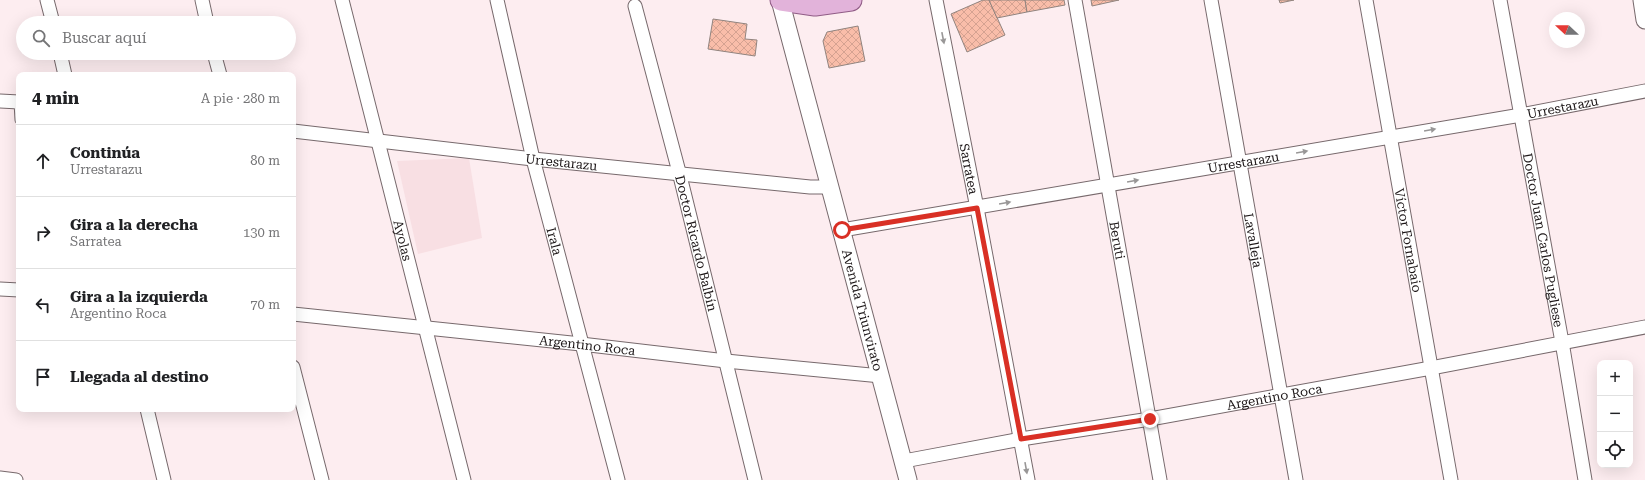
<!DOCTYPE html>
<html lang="es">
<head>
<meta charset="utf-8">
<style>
  body { margin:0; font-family:"Roboto Serif",serif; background:#f2f2f2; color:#202124 }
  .controls { position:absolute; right:12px; bottom:12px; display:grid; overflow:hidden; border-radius:8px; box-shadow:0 4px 16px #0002 }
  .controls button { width:36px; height:36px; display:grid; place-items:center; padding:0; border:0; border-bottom:1px solid #e0e0e0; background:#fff; color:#202124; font:20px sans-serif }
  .compass { position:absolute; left:1549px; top:12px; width:36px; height:36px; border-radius:50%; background:#fff; box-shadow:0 4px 16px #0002; rotate:292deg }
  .stop { position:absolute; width:12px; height:12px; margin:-9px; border:3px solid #d93025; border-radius:50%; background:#fff }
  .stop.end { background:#d93025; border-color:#fff; box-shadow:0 1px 4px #0008 }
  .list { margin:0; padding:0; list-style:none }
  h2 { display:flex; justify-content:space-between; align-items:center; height:52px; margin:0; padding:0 16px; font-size:17px }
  h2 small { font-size:13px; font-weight:400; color:#757577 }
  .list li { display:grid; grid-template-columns:26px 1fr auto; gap:12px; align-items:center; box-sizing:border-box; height:72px; padding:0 16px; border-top:1px solid #e0e0e0 }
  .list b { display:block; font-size:15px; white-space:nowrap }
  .list p { margin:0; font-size:13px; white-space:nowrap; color:#757577 }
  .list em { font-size:13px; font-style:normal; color:#757577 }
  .icon { flex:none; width:22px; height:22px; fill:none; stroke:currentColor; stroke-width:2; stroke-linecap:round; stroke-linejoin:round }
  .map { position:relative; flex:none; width:1645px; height:480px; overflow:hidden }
  .search { position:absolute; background:#fff; box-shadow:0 4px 16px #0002; left:16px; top:16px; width:280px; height:44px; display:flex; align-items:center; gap:10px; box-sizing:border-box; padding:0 14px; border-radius:22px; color:#757577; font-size:15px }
  .panel { position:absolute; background:#fff; box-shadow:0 4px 16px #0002; left:16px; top:72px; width:280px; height:340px; border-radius:8px }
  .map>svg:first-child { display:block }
  .built { fill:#f8dfe3 }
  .building { fill:url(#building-cross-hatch); stroke:#91847f }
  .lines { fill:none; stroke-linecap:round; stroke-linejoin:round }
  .service-casing { stroke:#77696c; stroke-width:9 }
  .minor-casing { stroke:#77696c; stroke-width:15 }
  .tertiary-casing { stroke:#77696c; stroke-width:19 }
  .primary-casing { stroke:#905c86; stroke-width:23 }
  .service { stroke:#fff; stroke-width:7 }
  .minor { stroke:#fff; stroke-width:13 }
  .tertiary { stroke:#fff; stroke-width:17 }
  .primary { stroke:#e2b3da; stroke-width:21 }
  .oneway { fill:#999797 }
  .route { stroke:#d93025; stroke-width:5 }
  .labels { text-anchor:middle; stroke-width:4; stroke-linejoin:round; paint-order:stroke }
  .street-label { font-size:13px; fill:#1d1718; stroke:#fff }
</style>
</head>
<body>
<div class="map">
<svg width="1645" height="480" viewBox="0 0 1645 480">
  <defs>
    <pattern id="building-cross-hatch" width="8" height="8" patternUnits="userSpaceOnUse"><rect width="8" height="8" fill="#f9bda9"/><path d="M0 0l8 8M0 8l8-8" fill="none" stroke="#d5a291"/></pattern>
  </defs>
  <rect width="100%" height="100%" fill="#fdedf0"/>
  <!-- built -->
  <polygon class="built" points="469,158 482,238 418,254 397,161"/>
  <!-- building -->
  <g class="building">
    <polygon points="983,0 989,0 1005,35 967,52 951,14"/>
    <polygon points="989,0 1025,0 1027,12 997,18"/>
    <polygon points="1025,0 1064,0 1065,5 1027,12"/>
    <polygon points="1091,0 1119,0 1092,6"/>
    <polygon points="1279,0 1294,0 1280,3"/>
    <polygon points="713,19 747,24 745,39 757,40 755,56 708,49"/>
    <polygon points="858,26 865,61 829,68 823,41 827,32"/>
  </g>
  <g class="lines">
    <!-- service casing -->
    <g class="service-casing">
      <polyline id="service" points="18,102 19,120"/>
    </g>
    <!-- minor casing -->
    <g class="minor-casing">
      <g id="minor">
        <polyline points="47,0 53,23"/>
        <polyline points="202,0 207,23"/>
        <path id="s1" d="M342,0c42,160 80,320 122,480"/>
        <path id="s2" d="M497,0l36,159 85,321"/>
        <path id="s3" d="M936,0l41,208 51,272"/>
        <path id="s4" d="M1075,0l85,480"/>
        <path id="s5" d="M1211,0l85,480"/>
        <path id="s6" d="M1366,0l85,480"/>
        <path id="s7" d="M1500,0l62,342 23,138"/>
        <path id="s8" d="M635,6l44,166 76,308"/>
        <polyline points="60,53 65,75"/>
        <polyline points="214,53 220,75"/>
        <polyline points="0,101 19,102"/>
        <path id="s9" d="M293,131l240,28 277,28h20"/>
        <path id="s10" d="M842,230l679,-115 124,-24"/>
        <polyline points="0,289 19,290"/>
        <path id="s11" d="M293,314l288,30 145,17 155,15"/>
        <polyline points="293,367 322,480"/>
        <polyline points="147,409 164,480"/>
        <path id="s12" d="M904,461l117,-22 129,-20 281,-51 214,-41"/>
        <polyline points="0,478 16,480"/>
      </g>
    </g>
    <!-- tertiary casing -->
    <g class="tertiary-casing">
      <g id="tertiary">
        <path id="s13" d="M780,0l128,480"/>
        <polyline points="1642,0 1645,20"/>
      </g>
    </g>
    <!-- primary casing -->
    <g class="primary-casing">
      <polyline id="primary" points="781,0 815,5 851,0"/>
    </g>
    <!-- service -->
    <use href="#service" class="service"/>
    <!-- minor -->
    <use href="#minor" class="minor"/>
    <!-- tertiary -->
    <use href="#tertiary" class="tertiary"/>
    <!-- primary -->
    <use href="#primary" class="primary"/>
  </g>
  <!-- one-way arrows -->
  <defs><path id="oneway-solid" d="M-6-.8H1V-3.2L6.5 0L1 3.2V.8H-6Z"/></defs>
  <g class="oneway">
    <use href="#oneway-solid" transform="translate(943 38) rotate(79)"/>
    <use href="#oneway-solid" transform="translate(1430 130) rotate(-10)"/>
    <use href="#oneway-solid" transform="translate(1302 152) rotate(-10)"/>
    <use href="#oneway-solid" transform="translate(1133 181) rotate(-10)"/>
    <use href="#oneway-solid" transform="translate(1005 203) rotate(-10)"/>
    <use href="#oneway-solid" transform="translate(1026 468) rotate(80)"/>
  </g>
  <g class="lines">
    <!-- route -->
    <polyline class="route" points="842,230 977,208 1021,439 1150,419"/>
  </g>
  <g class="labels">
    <!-- street labels -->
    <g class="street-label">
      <text dy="5" stroke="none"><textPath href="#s10" startOffset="731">Urrestarazu</textPath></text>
      <text dy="5" stroke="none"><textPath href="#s9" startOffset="270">Urrestarazu</textPath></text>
      <text dy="5" stroke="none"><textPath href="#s10" startOffset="407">Urrestarazu</textPath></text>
      <text dy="5" stroke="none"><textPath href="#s3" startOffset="172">Sarratea</textPath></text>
      <text dy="5" stroke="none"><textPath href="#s1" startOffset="248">Ayolas</textPath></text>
      <text dy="5" stroke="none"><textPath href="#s4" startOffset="244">Beruti</textPath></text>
      <text dy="5" stroke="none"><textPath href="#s5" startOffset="244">Lavalleja</textPath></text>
      <text dy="5" stroke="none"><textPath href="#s6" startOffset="244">Víctor Fornabaio</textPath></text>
      <text dy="5" stroke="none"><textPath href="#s7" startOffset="244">Doctor Juan Carlos Pugliese</textPath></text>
      <text dy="5" stroke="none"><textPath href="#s2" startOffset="248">Irala</textPath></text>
      <text dy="5" stroke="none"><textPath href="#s8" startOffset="245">Doctor Ricardo Balbín</textPath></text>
      <text dy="5" stroke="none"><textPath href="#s13" startOffset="321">Avenida Triunvirato</textPath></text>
      <text dy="5" stroke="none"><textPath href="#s11" startOffset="296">Argentino Roca</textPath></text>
      <text dy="5" stroke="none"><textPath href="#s12" startOffset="376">Argentino Roca</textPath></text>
    </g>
  </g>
</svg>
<div class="controls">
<button>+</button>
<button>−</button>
<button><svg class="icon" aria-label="locate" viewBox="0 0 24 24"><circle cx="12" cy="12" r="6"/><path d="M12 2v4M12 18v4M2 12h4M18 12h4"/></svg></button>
</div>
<svg class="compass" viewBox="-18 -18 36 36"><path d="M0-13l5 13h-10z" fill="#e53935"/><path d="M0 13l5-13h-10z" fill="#757577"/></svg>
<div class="stop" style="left:842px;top:230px"></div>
<div class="stop end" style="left:1150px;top:419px"></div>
<div class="search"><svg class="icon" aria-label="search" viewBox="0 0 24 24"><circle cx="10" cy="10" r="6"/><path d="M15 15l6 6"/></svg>Buscar aquí</div>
<section class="panel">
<h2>4 min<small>A pie · 280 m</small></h2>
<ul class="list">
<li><svg class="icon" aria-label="ahead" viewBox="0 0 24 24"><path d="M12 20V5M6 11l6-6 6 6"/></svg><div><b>Continúa</b><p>Urrestarazu</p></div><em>80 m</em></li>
<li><svg class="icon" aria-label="right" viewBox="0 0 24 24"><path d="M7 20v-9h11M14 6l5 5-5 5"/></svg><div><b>Gira a la derecha</b><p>Sarratea</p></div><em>130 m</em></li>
<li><svg class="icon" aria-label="left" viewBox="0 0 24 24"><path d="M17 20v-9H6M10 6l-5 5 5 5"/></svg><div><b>Gira a la izquierda</b><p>Argentino Roca</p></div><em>70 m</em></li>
<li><svg class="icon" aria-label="arrive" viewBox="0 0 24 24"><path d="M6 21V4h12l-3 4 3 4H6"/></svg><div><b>Llegada al destino</b></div></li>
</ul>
</section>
</div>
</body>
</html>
